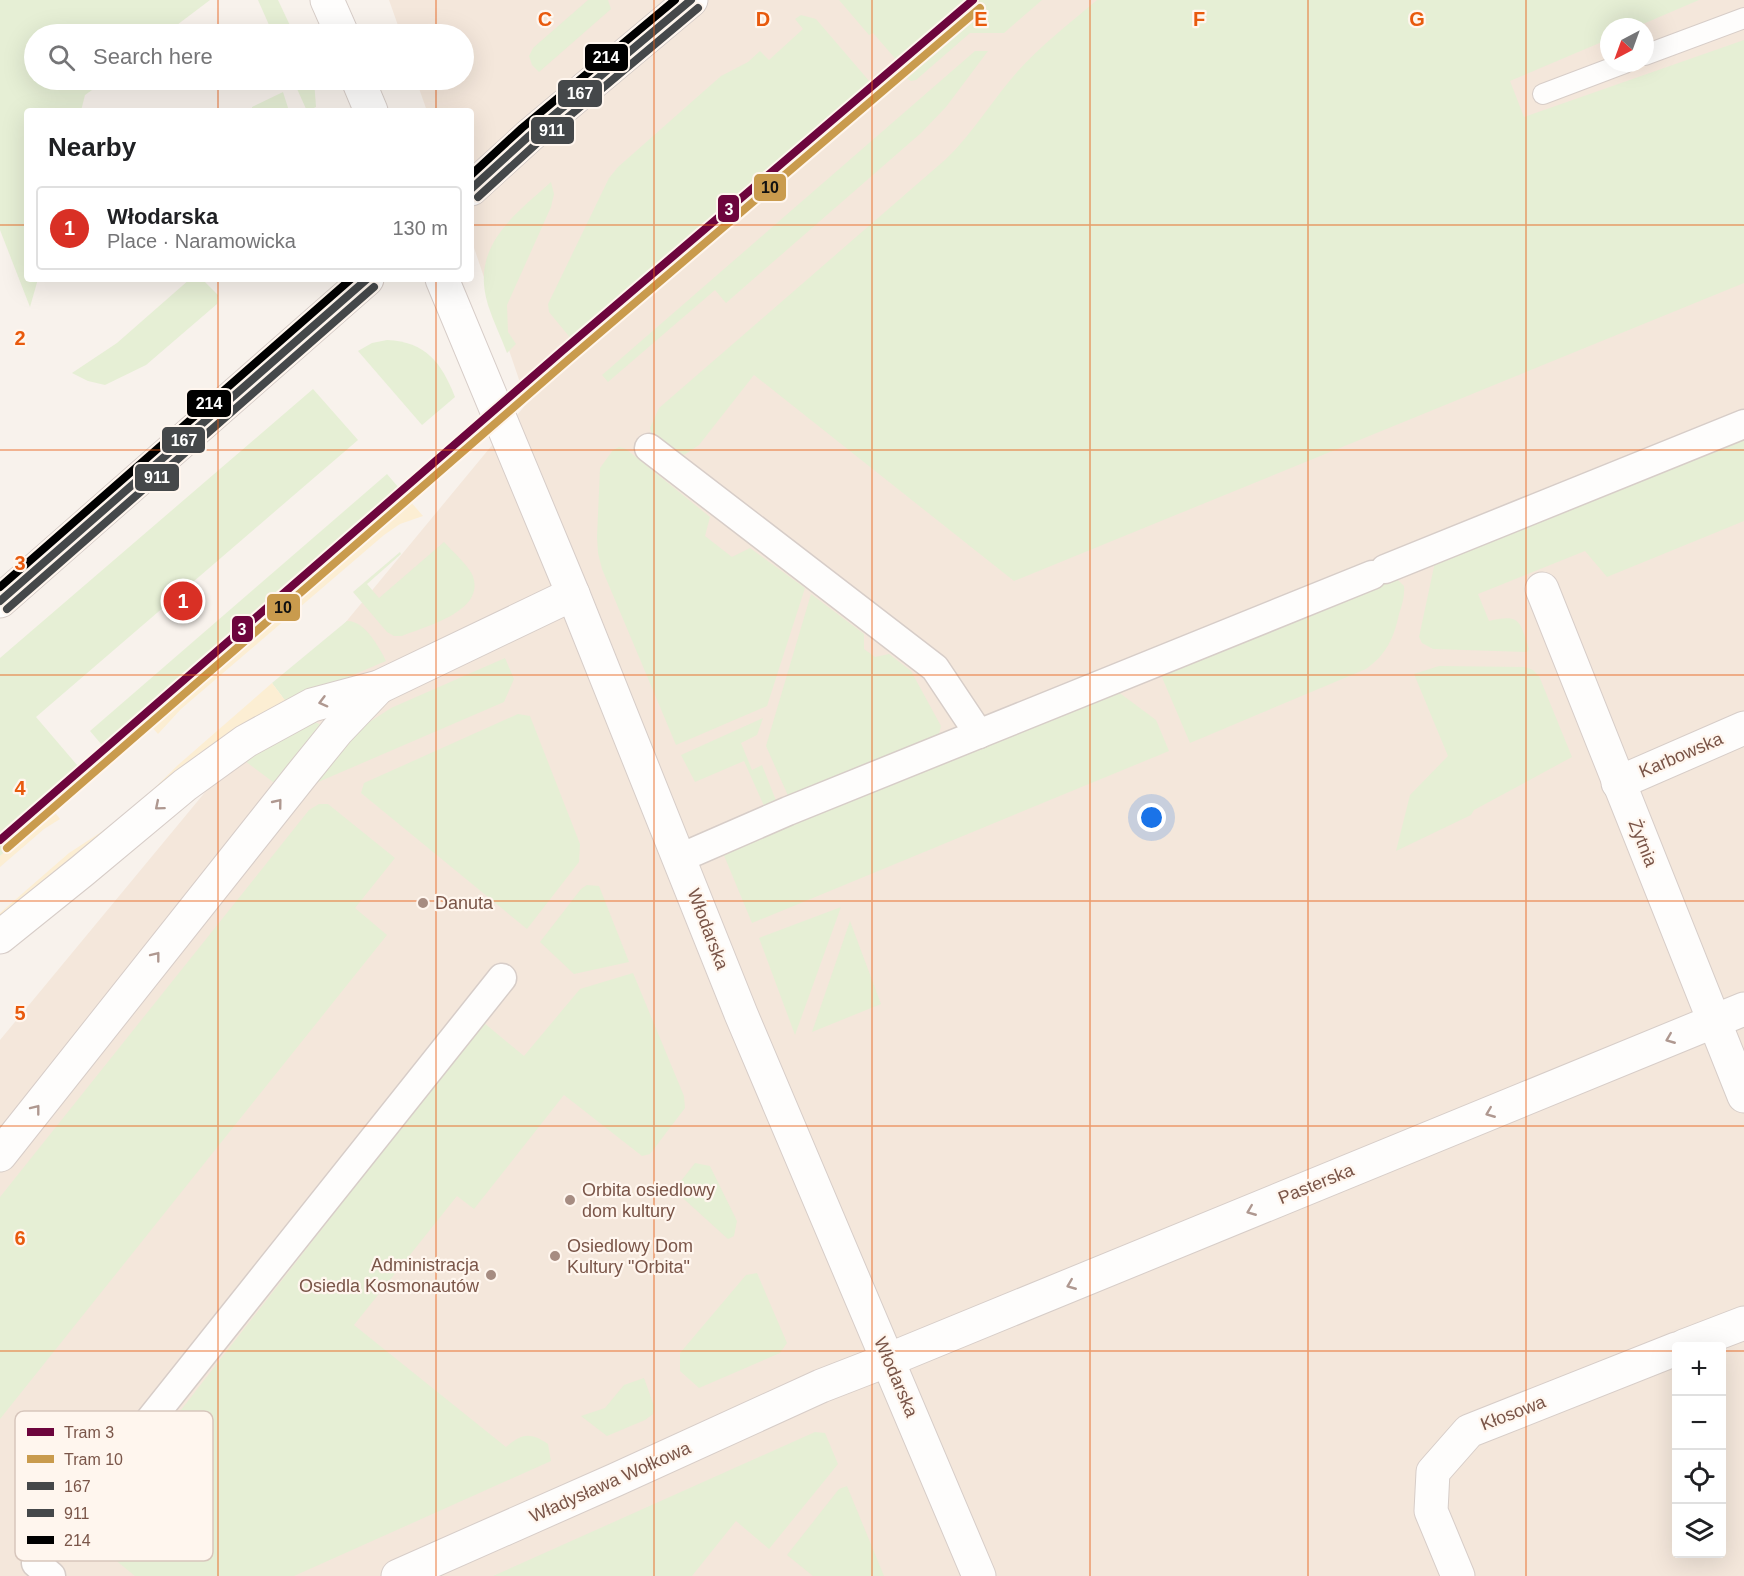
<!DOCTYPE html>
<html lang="en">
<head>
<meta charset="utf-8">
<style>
  body { margin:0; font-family:Helvetica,sans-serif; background:#f2f2f2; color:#202124 }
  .controls { position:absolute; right:18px; bottom:18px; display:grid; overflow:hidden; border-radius:6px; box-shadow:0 6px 24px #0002 }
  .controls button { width:54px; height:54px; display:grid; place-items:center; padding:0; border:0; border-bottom:2px solid #e0e0e0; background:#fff; color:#202124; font:30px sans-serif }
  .compass { position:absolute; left:1600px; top:18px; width:54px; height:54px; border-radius:50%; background:#fff; box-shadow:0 6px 24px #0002; rotate:221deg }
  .you { position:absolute; left:1152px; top:818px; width:21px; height:21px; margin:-15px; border:4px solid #fff; border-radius:50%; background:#1a73e8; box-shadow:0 0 0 9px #1a73e833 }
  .badge { display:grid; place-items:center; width:39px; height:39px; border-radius:50%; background:#d93025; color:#fff; font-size:20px; font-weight:700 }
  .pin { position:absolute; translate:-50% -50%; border:3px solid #fff; box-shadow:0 2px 6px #0006 }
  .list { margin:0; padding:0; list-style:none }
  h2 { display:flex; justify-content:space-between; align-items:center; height:78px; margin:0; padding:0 24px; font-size:26px }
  h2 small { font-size:20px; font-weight:400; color:#757577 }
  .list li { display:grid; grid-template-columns:39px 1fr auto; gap:18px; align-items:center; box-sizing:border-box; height:84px; margin:0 12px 12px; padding:0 12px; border:2px solid #e0e0e0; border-radius:6px }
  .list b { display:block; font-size:22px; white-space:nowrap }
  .list p { margin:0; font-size:20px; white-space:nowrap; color:#757577 }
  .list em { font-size:20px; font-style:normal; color:#757577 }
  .icon { flex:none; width:33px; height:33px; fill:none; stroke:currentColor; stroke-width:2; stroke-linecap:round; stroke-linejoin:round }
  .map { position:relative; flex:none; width:1744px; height:1576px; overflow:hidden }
  .search { position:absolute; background:#fff; box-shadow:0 6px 24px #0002; left:24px; top:24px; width:450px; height:66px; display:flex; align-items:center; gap:15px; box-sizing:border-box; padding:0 21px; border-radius:33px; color:#757577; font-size:22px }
  .panel { position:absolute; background:#fff; box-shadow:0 6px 24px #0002; left:24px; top:108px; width:450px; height:174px; border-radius:6px }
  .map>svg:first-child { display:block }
  .residential { fill:#f4e7db; fill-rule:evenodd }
  .green { fill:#e6efd5 }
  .sand { fill:#fceed3 }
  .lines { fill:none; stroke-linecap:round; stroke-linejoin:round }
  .service-casing { stroke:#d7cdc8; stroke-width:22 }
  .pedestrian-casing { stroke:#d7cdc8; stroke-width:31 }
  .minor-casing { stroke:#d7cdc8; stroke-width:35 }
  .tertiary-casing { stroke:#d7cdc8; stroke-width:35 }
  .service { stroke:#fefdfc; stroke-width:20 }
  .pedestrian { stroke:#fefdfc; stroke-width:28 }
  .minor { stroke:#fefdfc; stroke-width:33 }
  .tertiary { stroke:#fefdfc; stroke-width:33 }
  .bus-1-casing { stroke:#fff6ee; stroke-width:12 }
  .bus-2-casing { stroke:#fff6ee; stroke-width:12 }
  .bus-3-casing { stroke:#fff6ee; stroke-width:12 }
  .bus-1 { stroke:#45484a; stroke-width:8 }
  .bus-2 { stroke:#45484a; stroke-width:8 }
  .bus-3 { stroke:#000; stroke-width:8 }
  .tram-1-casing { stroke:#fff6ee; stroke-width:12 }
  .tram-2-casing { stroke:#fff6ee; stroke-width:12 }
  .tram-1 { stroke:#6d053d; stroke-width:8 }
  .tram-2 { stroke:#c99b4d; stroke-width:8 }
  .oneway { stroke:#af9890 }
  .grid { fill:none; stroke:#e8590c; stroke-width:1.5; stroke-opacity:0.55 }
  .poi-dot { fill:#a68c81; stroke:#fff6ee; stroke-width:2 }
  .labels { text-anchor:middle; stroke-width:4.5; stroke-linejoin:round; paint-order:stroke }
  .street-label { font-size:18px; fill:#7a5548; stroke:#fff6ee }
  .poi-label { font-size:18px; fill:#7a5548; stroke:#fff6ee; text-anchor:start }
  .key { fill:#fff6ee; stroke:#d7c6bc; stroke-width:1.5 }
  .key-label { font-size:16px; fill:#7a5548 }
  .grid-label { font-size:20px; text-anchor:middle; font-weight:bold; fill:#e8590c; stroke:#fff6ee; stroke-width:4.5; stroke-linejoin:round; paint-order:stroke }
  .line-badge { stroke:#fff6ee; stroke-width:2 }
  .badge-label { font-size:16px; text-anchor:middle; font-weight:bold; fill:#fff }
  .pale-badge-label { font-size:16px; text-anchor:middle; font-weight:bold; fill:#111 }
</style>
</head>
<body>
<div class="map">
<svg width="1744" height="1576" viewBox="0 0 1744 1576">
  <rect width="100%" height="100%" fill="#f8f2ec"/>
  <!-- residential -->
  <path class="residential" d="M389,0h1355v1576h-1744v-536l527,-637 -56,-164v-128h-44l-11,-31h48v-46h-63zM1609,27h36v36h-36zM1676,1346h46v208h-46z"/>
  <!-- green -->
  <g class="green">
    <polygon points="0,0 210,0 165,34 34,34 34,80 106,80 85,95 81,111 27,111 27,279 38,279 30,307 0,230"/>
    <polygon points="258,0 278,0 294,34 273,34"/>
    <polygon points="588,0 608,0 611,9 539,72 532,65 529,56 533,48"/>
    <polygon points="839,0 1042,0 1004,33 970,33 916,80 911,81 902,75 906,71 873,33 869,35"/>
    <path d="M1097,0h602l-63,27h-27v12l-99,42 14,36 220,-77v243l-730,298 -260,-206 -55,70 -15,10 -32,-20 -2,-7 9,-20 287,-249c28,-27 46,-59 72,-88 23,-26 52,-48 79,-71z"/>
    <polygon points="801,15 816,19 870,82 572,340 549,312 548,304 609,178 618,167 721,76 748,62 760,51 769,60 803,29 795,19"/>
    <polygon points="975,51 988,51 946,107 921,133 726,303 715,290 608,382 602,375"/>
    <polygon points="293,80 314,80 316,107 307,111"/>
    <polygon points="283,92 289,111 252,111 252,107"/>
    <path d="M551,182l3,12 -3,13 -44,98 1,27 8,12 -9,9c-6,-16 -14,-32 -19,-48 -18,-58 25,-89 63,-123z"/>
    <polygon points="190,279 202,279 218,295 217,304 146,365 105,385 88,381 72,373 117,343"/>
    <path d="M387,340c39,2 54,22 68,57l-33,28 -64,-74 14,-8z"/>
    <polygon points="313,389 358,440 36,717 89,779 0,856 0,658"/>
    <path d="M1744,439v82l-137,56 -22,-26 -107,43 11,27c32,-8 31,1 40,28l-2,3 -94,-3 -11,-6 -3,-6 16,-75z"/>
    <polygon points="619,447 626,449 710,517 705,536 732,557 750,548 805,588 767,706 676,745 602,569 598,553 597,537 600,468 613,450"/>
    <polygon points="387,474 410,501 113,758 90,731"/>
    <path d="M444,542c9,10 22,21 28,32 16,37 -46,52 -70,62h-8l-7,-4 -34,-40 47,-40 1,2 -34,30 12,14z"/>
    <path d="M1396,578l8,8c1,10 -2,19 -5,28 -5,24 -13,41 -33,55l-176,74 -29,-68z"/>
    <polygon points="811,594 864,634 864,649 875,657 889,654 911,671 941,726 938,738 789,798 766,746"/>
    <path d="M347,621c17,-1 32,26 39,40l-99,42 -15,-20z"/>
    <polygon points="505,658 514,679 504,702 309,786 368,723 391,708"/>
    <polygon points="1439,666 1525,667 1533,670 1539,676 1572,757 1474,810 1471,815 1396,851 1410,795 1448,756 1414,674"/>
    <polygon points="1117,691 1156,720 1169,751 752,923 723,853"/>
    <polygon points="518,714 530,716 580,844 579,862 527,929 361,793 364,783"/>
    <polygon points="763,718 757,735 741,743 752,770 762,765 777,803 765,808 744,761 695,782 681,755"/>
    <polygon points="313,721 321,725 322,729 277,785 241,758"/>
    <polygon points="319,804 328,804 395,858 355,908 387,935 0,1419 0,1197 309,810"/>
    <polygon points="587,885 599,886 629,962 574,974 540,942 581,889"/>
    <polygon points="841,907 795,1035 759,938"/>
    <polygon points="850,921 881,1004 812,1032"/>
    <path d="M633,973l51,123 1,12 -35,46 -8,2 -78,-61 -90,114 -17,-13 -103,129 152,122c16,-14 25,-15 42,-3l3,17 -257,115h-159l-53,-43 67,-82 334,-429 41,34 56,-67z"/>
    <polygon points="695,1163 710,1166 737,1221 734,1236 728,1239 674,1190"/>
    <polygon points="757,1273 787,1343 780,1353 699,1388 680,1371 680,1353 746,1275"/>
    <polygon points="644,1378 654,1406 653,1414 645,1420 607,1436 581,1416 605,1408 624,1385"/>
    <polygon points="815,1432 825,1433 838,1464 769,1549 736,1521 692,1576 493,1576"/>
    <polygon points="847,1486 884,1576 813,1576 787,1555 839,1489"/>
  </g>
  <!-- sand -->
  <g class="sand">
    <polygon points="410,501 423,516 400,524 384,535 181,709 158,734 151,726"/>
    <polygon points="272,683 287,703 235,729 0,921 0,913 69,853 115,823 135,807 178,765"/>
    <polygon points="53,810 60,819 44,829 0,867 0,856"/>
  </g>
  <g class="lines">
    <!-- service casing -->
    <g class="service-casing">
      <g id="service">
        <polyline points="1645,55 1744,18"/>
        <polyline points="1543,94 1625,63"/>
      </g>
    </g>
    <!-- pedestrian casing -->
    <g class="pedestrian-casing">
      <g id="pedestrian">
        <polyline points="649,448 935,668 979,734"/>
        <polyline points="1385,569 1744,424"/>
        <polyline points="680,858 788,811 1372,575"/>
        <polyline points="51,1576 36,1563 502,978"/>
      </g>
    </g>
    <!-- minor casing -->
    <g class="minor-casing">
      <g id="minor">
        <polyline points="327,0 342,34"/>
        <polyline points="358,80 371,111"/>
        <polyline points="442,279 573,594 741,1014 979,1576"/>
        <polyline points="1542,589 1744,1096"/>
        <polyline points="1618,783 1744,728"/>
        <polyline points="0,937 82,871 185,785 246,741 312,705 379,687 573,594"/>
        <polyline points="0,1155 303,773 337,731 379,687"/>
        <polyline points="1684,1346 1744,1323"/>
        <polyline points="398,1576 615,1480 821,1386 888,1360 1744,1009"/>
        <polyline points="1458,1576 1431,1511 1433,1472 1469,1431 1676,1349"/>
      </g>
    </g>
    <!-- tertiary casing -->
    <g class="tertiary-casing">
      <g id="tertiary">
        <polyline points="471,189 529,136 691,0"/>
        <polyline points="0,601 367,279"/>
      </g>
    </g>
    <!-- service -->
    <use href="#service" class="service"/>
    <!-- pedestrian -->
    <use href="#pedestrian" class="pedestrian"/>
    <!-- minor -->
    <use href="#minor" class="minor"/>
    <!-- tertiary -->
    <use href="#tertiary" class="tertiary"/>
    <!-- bus-1 casing -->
    <g class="bus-1-casing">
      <g id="bus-1">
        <polyline points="471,189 529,136 691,0"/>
        <polyline points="0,601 367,279"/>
      </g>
    </g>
    <!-- bus-2 casing -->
    <g class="bus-2-casing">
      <g id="bus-2">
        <polyline points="478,197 536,144 698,8"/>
        <polyline points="7,609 374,287"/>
      </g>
    </g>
    <!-- bus-3 casing -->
    <g class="bus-3-casing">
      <g id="bus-3">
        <polyline points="471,175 522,128 675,0"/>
        <polyline points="0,587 351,279"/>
      </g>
    </g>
    <!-- bus-1 -->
    <use href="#bus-1" class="bus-1"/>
    <!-- bus-2 -->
    <use href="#bus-2" class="bus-2"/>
    <!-- bus-3 -->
    <use href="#bus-3" class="bus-3"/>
    <!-- tram-1 casing -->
    <g class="tram-1-casing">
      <polyline id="tram-1" points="0,840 561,352 973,0"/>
    </g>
    <!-- tram-2 casing -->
    <g class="tram-2-casing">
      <polyline id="tram-2" points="7,848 568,360 980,8"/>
    </g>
    <!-- tram-1 -->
    <use href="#tram-1" class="tram-1"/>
    <!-- tram-2 -->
    <use href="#tram-2" class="tram-2"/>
  </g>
  <!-- one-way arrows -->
  <defs><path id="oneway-chevron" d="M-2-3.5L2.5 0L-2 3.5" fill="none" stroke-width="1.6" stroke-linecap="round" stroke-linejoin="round" transform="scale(1.5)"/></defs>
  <g class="oneway">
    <use href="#oneway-chevron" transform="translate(323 702) rotate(165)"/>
    <use href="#oneway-chevron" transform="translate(278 803) rotate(-51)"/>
    <use href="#oneway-chevron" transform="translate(159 806) rotate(140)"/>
    <use href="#oneway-chevron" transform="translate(156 956) rotate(-52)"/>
    <use href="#oneway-chevron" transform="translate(1670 1039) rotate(158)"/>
    <use href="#oneway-chevron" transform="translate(36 1109) rotate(-52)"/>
    <use href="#oneway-chevron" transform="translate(1490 1113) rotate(158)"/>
    <use href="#oneway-chevron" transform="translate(1251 1211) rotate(158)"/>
    <use href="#oneway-chevron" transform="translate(1071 1285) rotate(158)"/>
  </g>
  <!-- grid -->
  <path class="grid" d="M218,0v34M436,0v34M654,0v1576M872,0v1576M1090,0v1576M1308,0v1576M1526,0v1576M218,80v31M436,80v31M0,225h27M471,225h1273M218,279v1297M436,279v1297M0,450h1744M0,675h1744M0,901h1744M0,1126h1744M0,1351h1676M1722,1351h22"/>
  <!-- markers -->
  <g class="poi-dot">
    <circle cx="423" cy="903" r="6"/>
    <circle cx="570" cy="1200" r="6"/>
    <circle cx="555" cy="1256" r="6"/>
    <circle cx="491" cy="1275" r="6"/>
  </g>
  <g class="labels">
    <!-- street labels -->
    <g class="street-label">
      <text transform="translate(1681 755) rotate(-23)" y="6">Karbowska</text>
      <text transform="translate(1643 843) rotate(68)" y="6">Żytnia</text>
      <text transform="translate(708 929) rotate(69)" y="6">Włodarska</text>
      <text transform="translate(1316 1184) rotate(-22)" y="6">Pasterska</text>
      <text transform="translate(896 1377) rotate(67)" y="6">Włodarska</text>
      <text transform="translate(1513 1413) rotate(-21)" y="6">Kłosowa</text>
      <text transform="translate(610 1482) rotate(-24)" y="6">Władysława Wołkowa</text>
    </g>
    <!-- poi labels -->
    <g class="poi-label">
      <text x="435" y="909">Danuta</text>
      <text x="582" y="1196">Orbita osiedlowy<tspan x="582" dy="21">dom kultury</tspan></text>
      <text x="567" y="1252">Osiedlowy Dom<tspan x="567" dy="21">Kultury "Orbita"</tspan></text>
      <text x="479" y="1271" text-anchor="end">Administracja<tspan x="479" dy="21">Osiedla Kosmonautów</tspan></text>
    </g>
  </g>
  <!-- legend -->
  <rect x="15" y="1411" width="198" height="150" rx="9" class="key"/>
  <rect x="27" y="1428" width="27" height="8" fill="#6d053d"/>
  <rect x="27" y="1455" width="27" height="8" fill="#c99b4d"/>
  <rect x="27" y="1482" width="27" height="8" fill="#45484a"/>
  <rect x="27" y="1509" width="27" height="8" fill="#45484a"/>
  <rect x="27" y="1536" width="27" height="8" fill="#000"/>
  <g class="key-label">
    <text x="64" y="1438">Tram 3</text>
    <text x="64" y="1465">Tram 10</text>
    <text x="64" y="1492">167</text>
    <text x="64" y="1519">911</text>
    <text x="64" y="1546">214</text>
  </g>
  <g class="grid-label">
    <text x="545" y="26">C</text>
    <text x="763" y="26">D</text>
    <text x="981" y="26">E</text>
    <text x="1199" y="26">F</text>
    <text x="1417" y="26">G</text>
    <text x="20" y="345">2</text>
    <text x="20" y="570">3</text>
    <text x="20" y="795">4</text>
    <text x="20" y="1020">5</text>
    <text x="20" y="1245">6</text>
  </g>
  <g class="line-badge">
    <rect x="584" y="43" width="45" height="29" rx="6" fill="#000"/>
    <rect x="557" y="79" width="46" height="29" rx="6" fill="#45484a"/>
    <rect x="530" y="116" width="45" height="29" rx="6" fill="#45484a"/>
    <rect x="753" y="173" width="34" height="29" rx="6" fill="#c99b4d"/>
    <rect x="717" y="194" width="23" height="29" rx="6" fill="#6d053d"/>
    <rect x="186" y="389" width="46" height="29" rx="6" fill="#000"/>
    <rect x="161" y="426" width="45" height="28" rx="6" fill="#45484a"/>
    <rect x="134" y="463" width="46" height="29" rx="6" fill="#45484a"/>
    <rect x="266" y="593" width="35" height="29" rx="6" fill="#c99b4d"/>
    <rect x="231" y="615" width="23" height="28" rx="6" fill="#6d053d"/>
  </g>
  <g class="badge-label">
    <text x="606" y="63">214</text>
    <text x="580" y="99">167</text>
    <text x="552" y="136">911</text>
    <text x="729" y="215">3</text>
    <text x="209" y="409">214</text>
    <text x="184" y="446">167</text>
    <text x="157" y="483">911</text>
    <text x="242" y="635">3</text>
  </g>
  <g class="pale-badge-label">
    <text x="770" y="193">10</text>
    <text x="283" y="613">10</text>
  </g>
</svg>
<div class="controls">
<button>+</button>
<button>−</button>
<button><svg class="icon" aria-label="locate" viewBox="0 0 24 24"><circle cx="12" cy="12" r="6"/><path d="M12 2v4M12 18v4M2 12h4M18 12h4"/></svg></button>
<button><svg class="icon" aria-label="layers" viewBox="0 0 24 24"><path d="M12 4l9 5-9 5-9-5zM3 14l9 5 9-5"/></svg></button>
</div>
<svg class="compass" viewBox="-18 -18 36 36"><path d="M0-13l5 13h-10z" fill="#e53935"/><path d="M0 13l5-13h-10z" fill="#757577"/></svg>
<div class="you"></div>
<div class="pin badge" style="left:183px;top:601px">1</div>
<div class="search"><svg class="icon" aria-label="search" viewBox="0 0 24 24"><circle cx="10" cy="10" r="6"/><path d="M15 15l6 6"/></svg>Search here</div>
<section class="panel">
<h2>Nearby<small></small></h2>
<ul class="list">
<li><span class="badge">1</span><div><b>Włodarska</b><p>Place · Naramowicka</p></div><em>130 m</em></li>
</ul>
</section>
</div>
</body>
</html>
